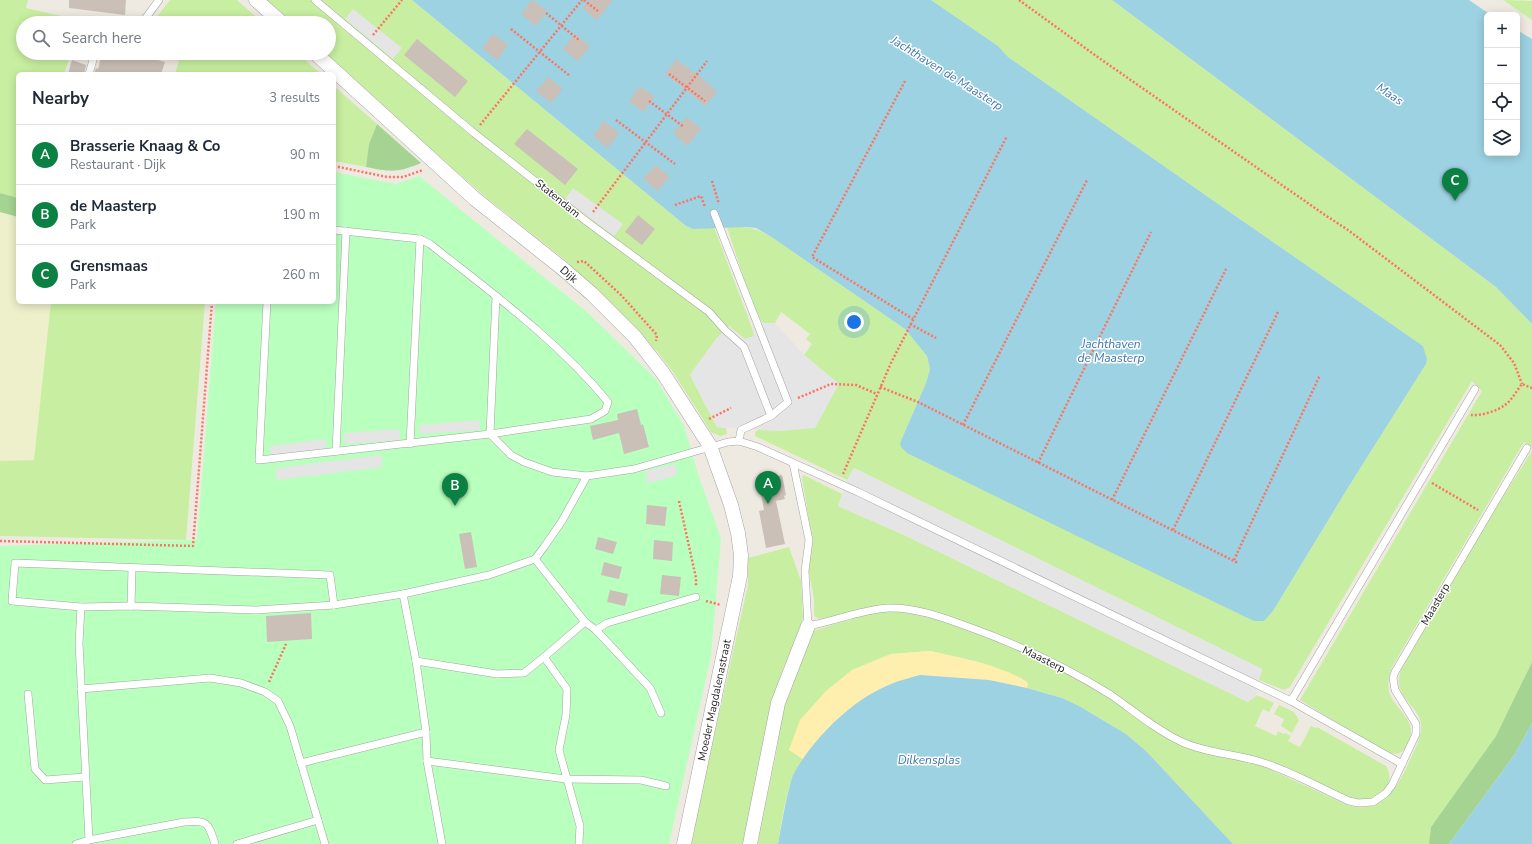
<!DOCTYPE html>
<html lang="en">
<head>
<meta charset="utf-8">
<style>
  body { margin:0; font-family:"Nunito Sans",sans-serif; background:#f2f2f3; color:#1f2937 }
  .controls { position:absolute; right:12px; top:12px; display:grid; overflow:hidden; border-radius:6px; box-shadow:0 2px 10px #0003 }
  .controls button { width:36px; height:36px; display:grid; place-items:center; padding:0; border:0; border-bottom:1px solid #e0e1e3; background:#fff; color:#1f2937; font:20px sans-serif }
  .you { position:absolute; left:854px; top:322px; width:14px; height:14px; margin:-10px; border:3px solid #fff; border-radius:50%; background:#1a73e8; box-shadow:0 0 0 6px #1a73e833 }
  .badge { display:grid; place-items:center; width:26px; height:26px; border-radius:50%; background:#0b8043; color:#fff; font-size:13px; font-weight:700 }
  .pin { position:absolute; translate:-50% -33px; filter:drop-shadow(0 1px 2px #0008) }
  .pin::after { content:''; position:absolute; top:21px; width:14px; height:12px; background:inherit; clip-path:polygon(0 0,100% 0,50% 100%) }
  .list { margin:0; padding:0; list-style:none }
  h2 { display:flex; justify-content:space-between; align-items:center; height:52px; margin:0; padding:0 16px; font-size:17px }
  h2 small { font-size:13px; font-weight:400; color:#747a83 }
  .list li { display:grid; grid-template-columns:26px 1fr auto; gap:12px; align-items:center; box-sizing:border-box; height:60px; padding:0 16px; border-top:1px solid #e0e1e3 }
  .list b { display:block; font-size:15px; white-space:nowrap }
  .list p { margin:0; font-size:13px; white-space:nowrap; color:#747a83 }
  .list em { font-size:13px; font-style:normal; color:#747a83 }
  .icon { flex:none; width:22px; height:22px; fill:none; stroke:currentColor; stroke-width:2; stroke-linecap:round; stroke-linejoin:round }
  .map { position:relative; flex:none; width:1532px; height:844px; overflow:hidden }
  .search { position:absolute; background:#fff; box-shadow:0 2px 10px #0003; left:16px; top:16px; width:320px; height:44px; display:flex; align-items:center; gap:10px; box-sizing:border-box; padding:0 14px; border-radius:22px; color:#747a83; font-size:15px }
  .panel { position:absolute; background:#fff; box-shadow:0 2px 10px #0003; left:16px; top:72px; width:320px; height:232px; border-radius:6px }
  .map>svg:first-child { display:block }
  .farmland { fill:#edf0ca }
  .grass { fill:#c8efa1 }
  .forest { fill:#a5d391 }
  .sand { fill:#ffefaf }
  .park { fill:#b9ffbe }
  .parking { fill:#e5e5e5 }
  .water { fill:#9dd2e2 }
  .building { fill:#cbc0b7 }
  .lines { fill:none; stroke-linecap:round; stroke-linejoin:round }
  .lane-casing { stroke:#a4a4a4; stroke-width:8 }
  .street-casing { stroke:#a4a4a4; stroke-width:15 }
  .path { stroke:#ff7262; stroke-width:2.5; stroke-dasharray:2 2; stroke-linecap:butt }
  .lane { stroke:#fff; stroke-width:7 }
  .street { stroke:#fff; stroke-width:14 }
  .labels { text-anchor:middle; stroke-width:3; stroke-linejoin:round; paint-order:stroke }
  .street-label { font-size:11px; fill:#1d1d1d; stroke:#fff }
  .water-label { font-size:12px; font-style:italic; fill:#3e76ad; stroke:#fff }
</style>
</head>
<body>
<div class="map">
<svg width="1532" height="844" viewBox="0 0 1532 844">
  <rect width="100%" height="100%" fill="#efeae1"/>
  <!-- farmland -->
  <polygon class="farmland" points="0,212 18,217 18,302 51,302 34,460 0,461"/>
  <!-- grass -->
  <g class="grass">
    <polygon points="0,0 28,0 26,8 83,21 82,23 23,23 23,53 71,53 64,74 18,74 18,198 0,193"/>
    <polygon points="170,0 237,0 263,23 152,23"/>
    <polygon points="260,0 412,0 686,226 693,229 714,227 755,336 745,339 729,326 716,339 690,375 717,427 726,428 727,434 720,436 711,432 673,372 656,350 653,350 566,265 570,264 488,199 319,53 329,53 329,23 285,23"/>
    <path d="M931,0h181l384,287 36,37v124l-8,-6 -132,225c-3,8 -5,16 -3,25 7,20 33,30 17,55 -6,9 -12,7 -21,5l-85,-52 182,-309 -10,-10 -182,306 -6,3 -25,-10 3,-11 -408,-201 -7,12 -92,-44v-4l84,-48 -35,-29 8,-11 -6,-5 4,-5 -29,-22 -6,11h-12l-8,-10 -28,-86c20,0 25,-1 43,9l135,93 22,27 3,13 -4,14 -26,60 373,168 76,-125 77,-122 -3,-18 -202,-140 -213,-149 -10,-11z"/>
    <polygon points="1503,0 1532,1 1532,20"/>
    <polygon points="178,53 297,53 321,74 175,74 181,54"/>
    <polygon points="334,86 377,124 369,144 366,167 334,161"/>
    <polygon points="51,302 205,302 186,540 0,536 0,461 34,460"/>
    <path d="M1532,451v211l-36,74 -65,91 -2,17h-196l-87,-93 -20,-17 -47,-28 -17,-8 -35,-10 1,-5 -7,-5 -42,-16 -49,-11 -39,3 -39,16 -63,79 14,10c-17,21 -20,58 -25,85h-21l20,-95 5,-37 31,-81 58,-18 20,-2 19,2 25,6 68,24 43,19 66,38 42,29 70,27 37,9 84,39c37,13 52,-16 65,-44 5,-11 12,-24 11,-35 -1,-20 -30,-27 -20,-55l86,-148z"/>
    <path d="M804,475l38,19 -4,12 64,28 346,168 9,-7 17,8 -5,9 -6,-3 -8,17 21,10 2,-5 6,3 1,-1 6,3 -3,5 12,6 11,-21 5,2 1,-1 69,39c13,22 -15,38 -34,33 -16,-4 -30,-15 -45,-20 -41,-15 -82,-26 -123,-39l-13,-6 -98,-65 -160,-61 -91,11 -7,-2 -1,-2v-16l-6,-33 4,-20v-7l-10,-61z"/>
    <polygon points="789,547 801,581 803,618 794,645 782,671 771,703 743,844 690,844 748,585 748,558"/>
    <polygon points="1279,705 1294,712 1299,720 1292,733 1281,726 1284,719 1274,714"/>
  </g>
  <!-- forest -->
  <g class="forest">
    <path d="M377,124l44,39c-24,10 -30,9 -55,4l3,-23z"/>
    <polygon points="0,193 18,198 18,217 0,212"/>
    <polygon points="1532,662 1532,723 1515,754 1449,844 1429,844 1431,827 1496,736"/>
  </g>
  <!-- sand -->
  <path class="sand" d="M930,651c30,7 73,14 98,32l-1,5 -38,-8 -69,-5 -29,9 -20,10 -27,20 -13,11 -15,17 -13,17 -14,-9 11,-30 26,-29 26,-21 39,-16z"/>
  <!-- park -->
  <polygon class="park" points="334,172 396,184 419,176 587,312 656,379 684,426 698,474 721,538 711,656 669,844 0,844 0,546 197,540 216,302 334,302"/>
  <!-- parking -->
  <g class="parking">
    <polygon points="353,9 402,48 393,59 345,19"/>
    <polygon points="573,188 623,224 614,236 565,199"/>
    <polygon points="775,323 804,355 839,384 815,428 779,431 717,427 690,375 716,339 729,326 737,334 745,339 754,336 752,327 757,324"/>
    <polygon points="479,420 480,430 420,434 419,425"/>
    <polygon points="399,429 400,440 345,444 344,433"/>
    <polygon points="325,439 327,450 271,457 270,446"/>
    <polygon points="381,455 383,467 277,480 276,468"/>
    <polygon points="675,464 678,475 648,483 645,471"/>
    <polygon points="854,468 1262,669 1259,680 1257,695 1248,702 902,534 838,506 847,480"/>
  </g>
  <!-- water -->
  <g class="water">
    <polygon points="412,0 931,0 998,46 1008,57 1221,206 1423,346 1427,359 1426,364 1349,486 1273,611 1264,621 1254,621 1079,537 907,453 901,447 900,443 926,383 930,369 927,356 905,329 770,236 756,228 746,227 693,229 686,226"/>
    <polygon points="1112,0 1469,0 1491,15 1487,15 1487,153 1517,153 1517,30 1532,39 1532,324 1496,287"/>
    <path d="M920,675l69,5 38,8 35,10 17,8 47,28 20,17 87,93h-455c4,-21 7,-42 13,-63 3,-11 10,-19 16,-28 22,-29 50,-55 84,-69 9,-4 19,-6 29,-9z"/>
    <polygon points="1532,723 1532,844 1449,844 1515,754"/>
  </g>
  <!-- building -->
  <g class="building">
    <polygon points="69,0 126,0 125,15 69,8"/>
    <polygon points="532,0 547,11 536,26 521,14"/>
    <polygon points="589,0 613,0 597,20 582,8"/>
    <polygon points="493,34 508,45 497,60 482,48"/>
    <polygon points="575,34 590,46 578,61 563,49"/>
    <polygon points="417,39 468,81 455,97 404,55"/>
    <polygon points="102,53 131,53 165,62 161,74 94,74 96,68 98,69"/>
    <polygon points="676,59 703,79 717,92 705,106 680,85 665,74"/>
    <polygon points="72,60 86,65 84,74 68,74"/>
    <polygon points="548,77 563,89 551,103 536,91"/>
    <polygon points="640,86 655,97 643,112 629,101"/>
    <polygon points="687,117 701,129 687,146 673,133"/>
    <polygon points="604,121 619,133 608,148 593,136"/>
    <polygon points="527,129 578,169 565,185 514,144"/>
    <polygon points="656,165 670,177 657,191 643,178"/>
    <polygon points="638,215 655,229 642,245 625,232"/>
    <polygon points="637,409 641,425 643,424 649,447 624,454 619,433 593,440 590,426 618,420 617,414"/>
    <polygon points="782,475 786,495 784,496 785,499 776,501 785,544 766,548 759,511 764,510 758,479"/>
    <polygon points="647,505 667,507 665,526 646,524"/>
    <polygon points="471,532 477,567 465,569 459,534"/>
    <polygon points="598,537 617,542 613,554 595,549"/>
    <polygon points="654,540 673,542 672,561 653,559"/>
    <polygon points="604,562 622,567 619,579 601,575"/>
    <polygon points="662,575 681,577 679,596 660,594"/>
    <polygon points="610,590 628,594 625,606 607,602"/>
    <polygon points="311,613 312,639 267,642 266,616"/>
  </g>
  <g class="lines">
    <!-- lane casing -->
    <g class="lane-casing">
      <g id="lane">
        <polyline points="315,0 474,133 586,221 709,312 725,330 744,347 771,416 741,430 739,441"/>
        <polyline points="142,23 159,0"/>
        <polyline points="89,74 95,53"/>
        <polyline points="714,213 788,402 771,416"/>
        <polyline points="496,296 490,434 511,455 524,462 552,472 587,476 634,469 728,442 739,441 758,447 858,492 1291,701 1402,764"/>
        <path d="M267,302l-8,158 231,-26 101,-15 14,-8 3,-9c-51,-62 -116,-109 -178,-158l-10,-5 -86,-9"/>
        <polyline points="410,444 420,239"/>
        <polyline points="336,451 346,231"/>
        <path d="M793,463l16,77 -4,31 3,55c27,-5 52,-16 80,-18 27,-1 56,10 81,19 50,18 97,40 142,68 23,16 45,35 71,47 24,11 53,12 79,20 30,9 59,26 88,39l9,2 15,-1 13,-9 6,-8 24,-51v-10l-21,-34 -2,-12 2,-6 132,-224"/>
        <polyline points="535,559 585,622 596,630 650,688 661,713"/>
        <polyline points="403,594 416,661 426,732 427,761 442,844"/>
        <polyline points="131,606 132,568"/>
        <polyline points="81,607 12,601 15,563 330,575 334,605"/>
        <polyline points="596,630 607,623 696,597"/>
        <polyline points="544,657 585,622"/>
        <polyline points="416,661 497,674 524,673 544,657 567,689 566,715 559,750 580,826 579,844"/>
        <polyline points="81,689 210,678 241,683 265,692 278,701 290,726 325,844"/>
        <polyline points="28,694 35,769 45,780 85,777"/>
        <polyline points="1291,701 1475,389"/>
        <polyline points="427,761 566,779 641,780 666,786"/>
        <polyline points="301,763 426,732"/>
        <path d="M89,840l95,-18c24,-2 24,0 31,22"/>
        <polyline points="76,844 89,840 79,643 81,607 131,606 256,610 334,605 403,594 489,575 535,559 544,547 562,521 587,476"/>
        <polyline points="237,844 318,820"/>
      </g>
    </g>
    <!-- street casing -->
    <g class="street-casing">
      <g id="street">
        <polyline points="256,0 282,23"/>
        <path id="s1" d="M315,53l160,146 87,69 30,26 43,43 28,36 47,73 21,59 7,28 3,22 -1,21 -56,268"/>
        <polyline points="750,844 778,703 808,626"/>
      </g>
    </g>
    <!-- path -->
    <g class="path">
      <polyline points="584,0 598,11"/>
      <polyline points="1019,0 1099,58 1325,215 1348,230 1500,345 1514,363 1522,384"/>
      <polyline points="546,13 579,40"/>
      <polyline points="511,29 570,76"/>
      <polyline points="373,35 402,0"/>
      <polyline points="669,74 705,101"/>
      <polyline points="905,81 812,257 913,319"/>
      <polyline points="649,101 684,127"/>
      <polyline points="616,120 675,164"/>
      <polyline points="480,125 582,0"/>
      <polyline points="334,166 387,177 403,177 423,170"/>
      <polyline points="712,181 719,204"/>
      <polyline points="675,205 701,196 705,207"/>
      <polyline points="593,212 707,61"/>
      <polyline points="577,262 584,261 621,295 657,335 656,341"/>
      <polyline points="910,324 936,338"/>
      <polyline points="880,387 918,402 1238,563"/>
      <polyline points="798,398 831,384 856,385 877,394"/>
      <path d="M1471,415c10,1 26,-4 34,-10 7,-5 12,-15 17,-21l10,4"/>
      <polyline points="709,419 731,408"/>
      <polyline points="963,425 1087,180"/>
      <polyline points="1038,463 1151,232"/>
      <polyline points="843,474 891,363 1007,136"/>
      <polyline points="1432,483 1478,510"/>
      <polyline points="1112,500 1226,269"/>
      <polyline points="679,501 696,578 696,587"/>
      <polyline points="1173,530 1278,312"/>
      <polyline points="0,541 193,546 212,302"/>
      <polyline points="1234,560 1320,375"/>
      <polyline points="706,601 721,605"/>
      <polyline points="269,682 286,644"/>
    </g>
    <!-- lane -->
    <use href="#lane" class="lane"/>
    <!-- street -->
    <use href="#street" class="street"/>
  </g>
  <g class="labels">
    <!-- street labels -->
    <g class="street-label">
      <text transform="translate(558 198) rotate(39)" y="4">Statendam</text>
      <text dy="4" stroke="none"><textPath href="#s1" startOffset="337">Dijk</textPath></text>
      <text transform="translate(1435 604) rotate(-60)" y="4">Maasterp</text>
      <text transform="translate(1044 659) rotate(26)" y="4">Maasterp</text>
      <text transform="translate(714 700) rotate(-78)" y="4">Moeder Magdalenastraat</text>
    </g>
    <!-- water labels -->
    <g class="water-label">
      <text transform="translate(947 73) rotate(32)" y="4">Jachthaven de Maasterp</text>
      <text transform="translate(1390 94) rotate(34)" y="4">Maas</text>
      <text x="1111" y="348">Jachthaven<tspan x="1111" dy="14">de Maasterp</tspan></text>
      <text x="929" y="764">Dilkensplas</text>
    </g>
  </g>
</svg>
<div class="controls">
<button>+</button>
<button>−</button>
<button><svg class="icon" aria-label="locate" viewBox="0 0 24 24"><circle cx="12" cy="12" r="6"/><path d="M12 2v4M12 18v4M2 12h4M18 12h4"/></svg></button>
<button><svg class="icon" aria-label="layers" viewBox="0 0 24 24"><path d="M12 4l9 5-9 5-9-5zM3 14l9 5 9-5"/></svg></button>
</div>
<div class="you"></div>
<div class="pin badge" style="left:768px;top:504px">A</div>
<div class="pin badge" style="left:455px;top:506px">B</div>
<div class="pin badge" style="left:1455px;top:201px">C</div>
<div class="search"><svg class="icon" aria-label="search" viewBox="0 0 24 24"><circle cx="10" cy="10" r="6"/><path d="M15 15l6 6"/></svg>Search here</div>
<section class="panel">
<h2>Nearby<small>3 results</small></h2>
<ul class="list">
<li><span class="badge">A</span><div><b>Brasserie Knaag &amp; Co</b><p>Restaurant · Dijk</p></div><em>90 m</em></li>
<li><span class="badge">B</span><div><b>de Maasterp</b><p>Park</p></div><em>190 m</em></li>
<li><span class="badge">C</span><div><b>Grensmaas</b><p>Park</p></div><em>260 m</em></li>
</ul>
</section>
</div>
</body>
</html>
